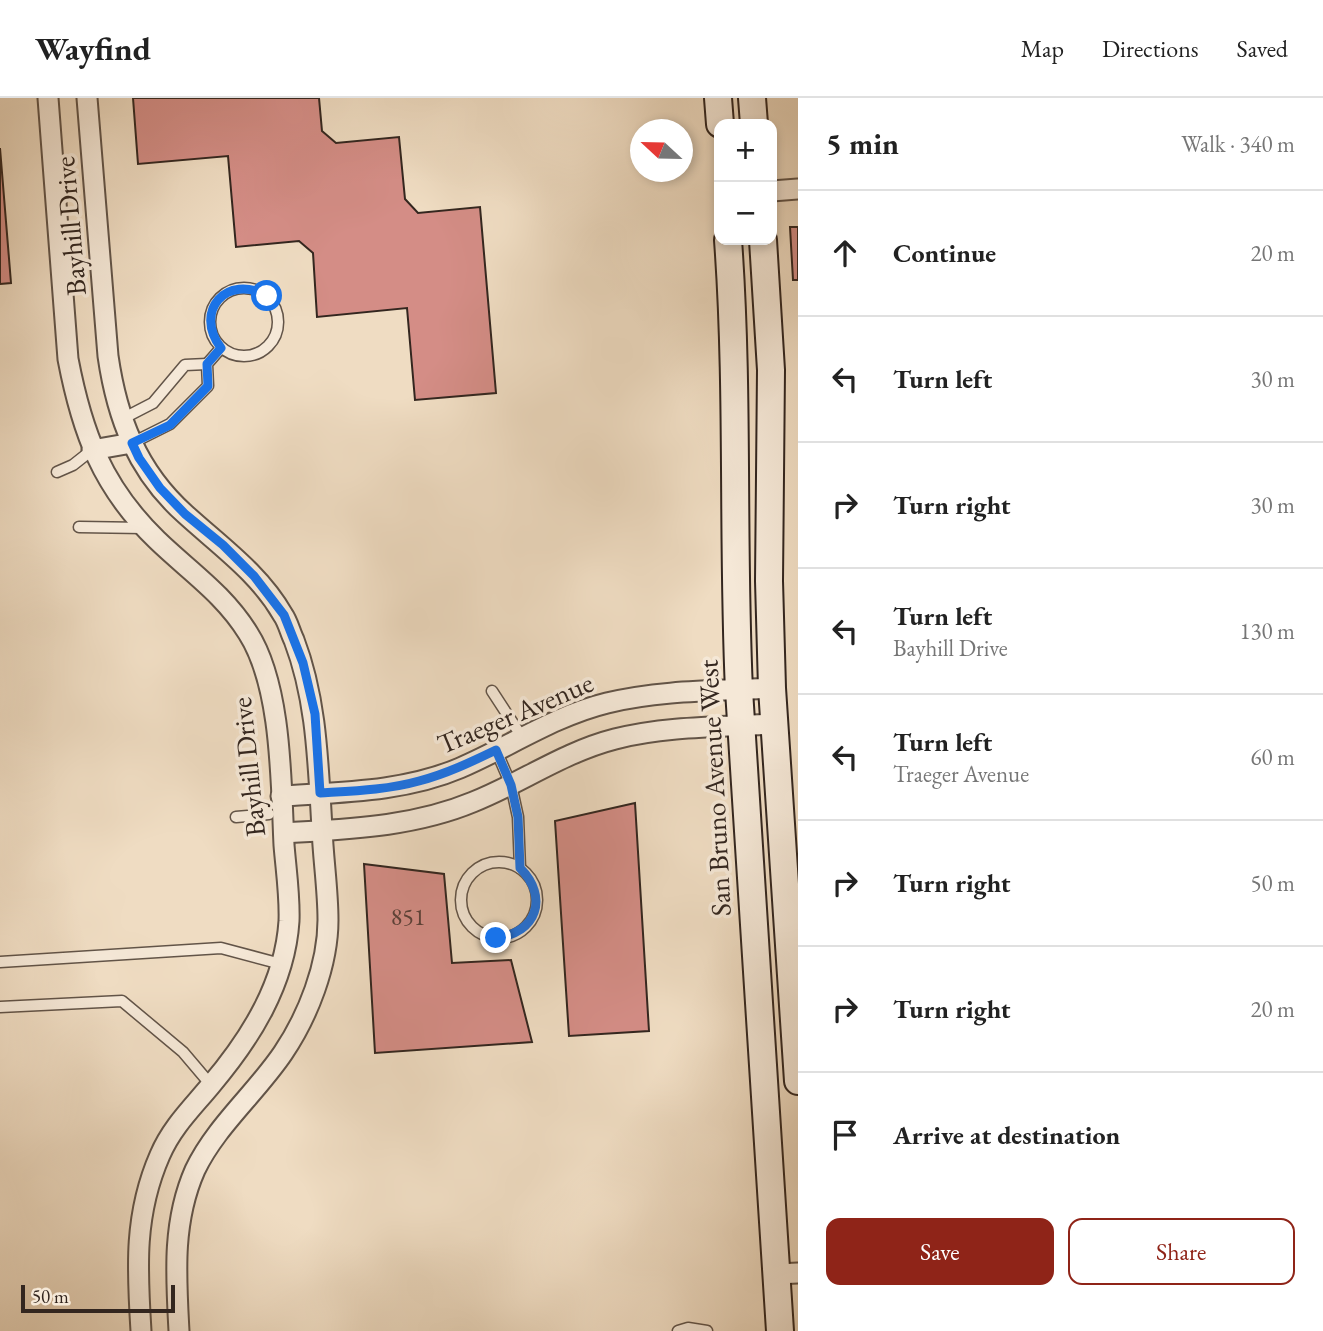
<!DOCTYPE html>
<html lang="en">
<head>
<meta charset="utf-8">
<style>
  body { margin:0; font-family:"EB Garamond",serif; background:#f6f6f6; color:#222 }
  .controls { position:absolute; right:21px; top:21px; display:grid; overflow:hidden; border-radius:14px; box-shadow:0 4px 10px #0003 }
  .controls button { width:63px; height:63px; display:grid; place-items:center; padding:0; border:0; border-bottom:2px solid #e0e0e0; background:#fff; color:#222; font:35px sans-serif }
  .compass { position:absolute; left:630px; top:21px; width:63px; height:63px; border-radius:50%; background:#fff; box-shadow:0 4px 10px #0003; rotate:292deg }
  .scale { position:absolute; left:21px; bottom:18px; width:154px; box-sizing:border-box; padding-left:7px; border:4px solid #33261f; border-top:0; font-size:19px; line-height:24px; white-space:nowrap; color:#33261f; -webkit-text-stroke:5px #f5e8d7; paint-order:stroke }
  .stop { position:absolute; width:21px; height:21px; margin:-16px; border:5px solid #1a73e8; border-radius:50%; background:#fff }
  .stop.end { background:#1a73e8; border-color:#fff; box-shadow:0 2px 7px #0008 }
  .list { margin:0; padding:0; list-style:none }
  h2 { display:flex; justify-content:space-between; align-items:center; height:91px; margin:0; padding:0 28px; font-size:30px }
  h2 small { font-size:23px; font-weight:400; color:#767676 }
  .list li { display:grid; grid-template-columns:46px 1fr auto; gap:21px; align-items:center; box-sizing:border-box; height:126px; padding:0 28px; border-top:2px solid #e0e0e0 }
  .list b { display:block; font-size:26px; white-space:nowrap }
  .list p { margin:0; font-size:23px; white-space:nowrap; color:#767676 }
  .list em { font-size:23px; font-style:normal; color:#767676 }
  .actions { display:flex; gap:14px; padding:21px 28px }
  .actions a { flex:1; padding:16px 0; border:2px solid #8f2418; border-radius:14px; text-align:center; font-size:24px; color:#8f2418 }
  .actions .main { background:#8f2418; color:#fff }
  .icon { flex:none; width:38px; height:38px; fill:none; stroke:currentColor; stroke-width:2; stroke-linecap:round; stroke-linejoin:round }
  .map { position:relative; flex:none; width:798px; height:1233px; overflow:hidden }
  header { display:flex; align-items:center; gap:42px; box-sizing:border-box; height:98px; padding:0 35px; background:#fff; border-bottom:2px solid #e0e0e0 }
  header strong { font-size:33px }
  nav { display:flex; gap:38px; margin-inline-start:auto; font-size:24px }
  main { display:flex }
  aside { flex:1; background:#fff }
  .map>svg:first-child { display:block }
  .building { fill:#d48d86; stroke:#33261f; stroke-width:2 }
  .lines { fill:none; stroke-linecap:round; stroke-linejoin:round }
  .lane-casing { stroke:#625448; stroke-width:13 }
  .street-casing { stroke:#625448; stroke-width:23 }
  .secondary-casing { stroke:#33261f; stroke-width:30 }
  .lane { stroke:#f5e8d7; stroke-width:10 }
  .street { stroke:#f5e8d7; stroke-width:19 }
  .secondary { stroke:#f5e8d7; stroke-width:26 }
  .route { stroke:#1a73e8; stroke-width:9 }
  .labels { text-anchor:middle; stroke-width:7; stroke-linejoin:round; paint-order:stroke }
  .number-label { font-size:24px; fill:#5b4039 }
  .street-label { font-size:28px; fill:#33261f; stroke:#f5e8d7 }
</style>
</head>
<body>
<header>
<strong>Wayfind</strong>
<nav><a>Map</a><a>Directions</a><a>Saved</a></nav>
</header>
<main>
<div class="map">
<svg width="798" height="1233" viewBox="0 0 798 1233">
  <rect width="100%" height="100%" fill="#efdcc2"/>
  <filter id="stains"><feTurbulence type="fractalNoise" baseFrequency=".00286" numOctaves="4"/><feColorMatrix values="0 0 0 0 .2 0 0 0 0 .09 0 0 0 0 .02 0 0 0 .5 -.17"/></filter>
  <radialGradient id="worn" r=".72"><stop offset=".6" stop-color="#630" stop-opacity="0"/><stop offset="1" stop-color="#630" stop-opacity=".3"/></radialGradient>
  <!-- building -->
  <g class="building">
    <polygon points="133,0 319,0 322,33 336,45 399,39 405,101 418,115 480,109 496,295 415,302 407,210 317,219 313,155 299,143 236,149 228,58 138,66"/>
    <polygon points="0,50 11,185 0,186"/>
    <polygon points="790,129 798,129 798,182 793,182"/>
    <polygon points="635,705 649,933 569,938 555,723"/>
    <polygon points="364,766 444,776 452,865 511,862 532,944 375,955"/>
  </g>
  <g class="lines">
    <!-- lane casing -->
    <g class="lane-casing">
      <g id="lane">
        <circle cx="244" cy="224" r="34"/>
        <polyline points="122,321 153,305 185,267 207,266"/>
        <polyline points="132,345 170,326 208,288 207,266 221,250"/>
        <polyline points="57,374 73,367 92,352"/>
        <polyline points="79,429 144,430"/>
        <polyline points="492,593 522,639"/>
        <polyline points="496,652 511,687 518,719 520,770"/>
        <polyline points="236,719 269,716"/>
        <circle cx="499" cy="802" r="38"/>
        <polyline points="0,864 221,850 281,866"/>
        <polyline points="0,909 122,903 183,954 211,987"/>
        <polyline points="678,1233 688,1230 707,1233"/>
      </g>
    </g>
    <!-- street casing -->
    <g class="street-casing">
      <g id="street">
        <path d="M48,0l20,261c14,73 34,128 89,181 32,31 67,54 91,93 34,53 33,150 36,212 2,25 6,51 5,76 -4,63 -39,118 -78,164 -19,23 -39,42 -51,70 -26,59 -23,113 -19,176"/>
        <path d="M87,0l21,258c9,62 29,115 77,158 35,32 74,59 98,101 5,7 7,17 11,25 23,60 24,124 28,188 1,30 6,61 6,92 0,45 -20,96 -45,133 -27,40 -67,73 -88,117 -23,52 -19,106 -16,161"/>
        <polyline points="772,93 798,91"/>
        <polyline points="92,352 132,345"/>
        <path d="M281,698c60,-4 123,-4 179,-28 49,-21 94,-52 147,-65 54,-13 110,-12 165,-15"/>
        <path d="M284,735c64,-4 129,-6 189,-31 48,-19 91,-50 142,-63 51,-13 107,-12 159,-15"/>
        <polyline points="777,1176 798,1175"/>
      </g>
    </g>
    <!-- secondary casing -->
    <g class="secondary-casing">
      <g id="secondary">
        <polyline points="718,0 720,26"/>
        <polyline points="752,0 754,26"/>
        <path d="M728,142c11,150 4,300 11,450l41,641"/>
        <polyline points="763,142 771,272 769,483 772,590 798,983"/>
      </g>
    </g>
    <!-- lane -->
    <use href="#lane" class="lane"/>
    <!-- street -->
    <use href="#street" class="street"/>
    <!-- secondary -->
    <use href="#secondary" class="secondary"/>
  </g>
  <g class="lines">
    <!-- route -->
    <path class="route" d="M267,198c-40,-23 -74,15 -46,52l-14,16 1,22 -38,39 -38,18 7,15 21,30 25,26 38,31 31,31 30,39 19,48 12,51 5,79c33,-2 67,-3 99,-12 27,-7 52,-19 77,-31l15,35 7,32 2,51c29,29 17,65 -24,70"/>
  </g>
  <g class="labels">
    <!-- number labels -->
    <g class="number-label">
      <text x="408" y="827">851</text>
    </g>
    <!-- street labels -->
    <g class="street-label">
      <text transform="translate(70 128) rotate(-95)" y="10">Bayhill Drive</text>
      <text transform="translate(515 615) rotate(-23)" y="10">Traeger Avenue</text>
      <text transform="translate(248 669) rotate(-96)" y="10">Bayhill Drive</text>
      <text transform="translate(714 690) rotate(-93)" y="10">San Bruno Avenue West</text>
    </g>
  </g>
  <rect width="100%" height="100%" filter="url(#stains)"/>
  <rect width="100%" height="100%" fill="url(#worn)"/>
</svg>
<div class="controls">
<button>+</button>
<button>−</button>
</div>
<svg class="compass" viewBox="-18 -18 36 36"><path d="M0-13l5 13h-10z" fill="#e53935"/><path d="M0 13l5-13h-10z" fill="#767676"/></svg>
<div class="scale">50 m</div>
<div class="stop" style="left:267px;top:198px"></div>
<div class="stop end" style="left:496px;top:840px"></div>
</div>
<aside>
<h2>5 min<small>Walk · 340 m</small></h2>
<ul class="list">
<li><svg class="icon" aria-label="ahead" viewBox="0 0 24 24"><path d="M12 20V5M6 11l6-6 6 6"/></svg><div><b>Continue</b></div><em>20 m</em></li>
<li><svg class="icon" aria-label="left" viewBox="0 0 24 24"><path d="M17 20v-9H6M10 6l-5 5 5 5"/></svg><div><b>Turn left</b></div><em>30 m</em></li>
<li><svg class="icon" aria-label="right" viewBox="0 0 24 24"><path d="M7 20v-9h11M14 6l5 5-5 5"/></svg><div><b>Turn right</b></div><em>30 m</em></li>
<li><svg class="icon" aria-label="left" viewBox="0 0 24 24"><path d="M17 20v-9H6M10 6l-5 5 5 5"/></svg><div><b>Turn left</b><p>Bayhill Drive</p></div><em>130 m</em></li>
<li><svg class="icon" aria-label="left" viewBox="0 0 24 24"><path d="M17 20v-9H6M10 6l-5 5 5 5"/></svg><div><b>Turn left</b><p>Traeger Avenue</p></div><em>60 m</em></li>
<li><svg class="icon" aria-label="right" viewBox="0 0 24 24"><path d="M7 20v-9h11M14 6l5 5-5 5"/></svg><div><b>Turn right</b></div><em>50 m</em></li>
<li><svg class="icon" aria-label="right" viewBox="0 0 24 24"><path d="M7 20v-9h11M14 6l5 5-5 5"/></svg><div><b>Turn right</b></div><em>20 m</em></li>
<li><svg class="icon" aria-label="arrive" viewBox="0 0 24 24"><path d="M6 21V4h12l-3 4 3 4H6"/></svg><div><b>Arrive at destination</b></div></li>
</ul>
<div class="actions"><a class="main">Save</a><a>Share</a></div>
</aside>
</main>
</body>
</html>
